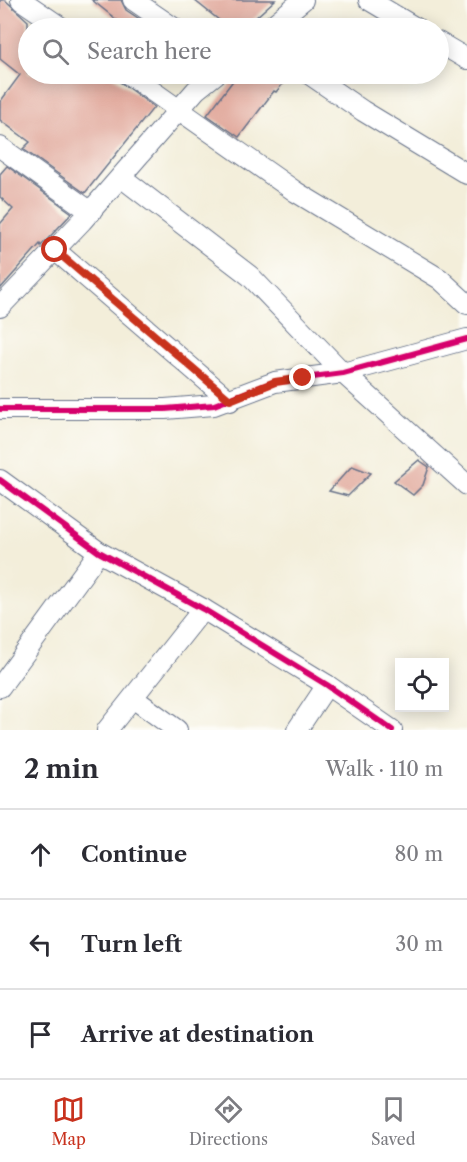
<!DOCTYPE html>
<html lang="en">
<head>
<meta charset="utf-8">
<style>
  body { margin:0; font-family:"Libre Caslon Text",serif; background:#f7f7f7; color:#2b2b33 }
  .controls { position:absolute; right:18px; bottom:18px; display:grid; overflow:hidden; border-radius:0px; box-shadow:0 3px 15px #0003 }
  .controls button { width:54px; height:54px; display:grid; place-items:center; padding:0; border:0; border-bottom:2px solid #e1e1e2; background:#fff; color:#2b2b33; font:30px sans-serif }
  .stop { position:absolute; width:18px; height:18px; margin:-14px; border:4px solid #c8321e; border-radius:50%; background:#fff }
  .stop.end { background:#c8321e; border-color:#fff; box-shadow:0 2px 6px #0008 }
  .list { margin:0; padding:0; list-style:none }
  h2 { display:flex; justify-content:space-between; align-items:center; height:78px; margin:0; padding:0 24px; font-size:26px }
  h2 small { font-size:20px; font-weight:400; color:#7c7c81 }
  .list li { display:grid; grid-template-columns:39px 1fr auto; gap:18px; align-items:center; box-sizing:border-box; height:90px; padding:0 24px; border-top:2px solid #e1e1e2 }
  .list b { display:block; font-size:22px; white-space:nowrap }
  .list em { font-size:20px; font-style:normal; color:#7c7c81 }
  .icon { flex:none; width:33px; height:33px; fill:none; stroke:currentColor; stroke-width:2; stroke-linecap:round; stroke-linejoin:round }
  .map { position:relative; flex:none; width:467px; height:730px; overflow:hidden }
  .search { position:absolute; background:#fff; box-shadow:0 3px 15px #0003; left:18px; right:18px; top:18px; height:66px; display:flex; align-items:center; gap:15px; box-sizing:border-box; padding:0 21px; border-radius:33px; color:#7c7c81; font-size:22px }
  .sheet { height:348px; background:#fff }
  nav { display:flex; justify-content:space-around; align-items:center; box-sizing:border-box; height:84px; border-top:2px solid #e1e1e2; background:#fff; font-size:16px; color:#7c7c81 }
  nav a { display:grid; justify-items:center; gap:3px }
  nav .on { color:#c8321e }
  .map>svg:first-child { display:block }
  .building { fill:#e1a89b }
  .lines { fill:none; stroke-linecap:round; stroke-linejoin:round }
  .street-casing { stroke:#677289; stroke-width:22 }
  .street { stroke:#fff; stroke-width:20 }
  .cycleway-casing { stroke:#fdfcf7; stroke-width:10 }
  .cycleway { stroke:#d6006c; stroke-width:6 }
  .route { stroke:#c8321e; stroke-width:8 }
</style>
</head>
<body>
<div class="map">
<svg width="467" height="730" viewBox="0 0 467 730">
  <rect width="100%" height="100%" fill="#fdfcf7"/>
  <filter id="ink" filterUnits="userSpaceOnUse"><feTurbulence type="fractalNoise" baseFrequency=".0167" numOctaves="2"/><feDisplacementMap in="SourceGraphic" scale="12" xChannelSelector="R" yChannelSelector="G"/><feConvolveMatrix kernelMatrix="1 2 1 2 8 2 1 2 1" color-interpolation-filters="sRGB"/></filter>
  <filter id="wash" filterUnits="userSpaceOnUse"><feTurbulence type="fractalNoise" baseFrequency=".008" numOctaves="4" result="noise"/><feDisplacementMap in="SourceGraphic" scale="24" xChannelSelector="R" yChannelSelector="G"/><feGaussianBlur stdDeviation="1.35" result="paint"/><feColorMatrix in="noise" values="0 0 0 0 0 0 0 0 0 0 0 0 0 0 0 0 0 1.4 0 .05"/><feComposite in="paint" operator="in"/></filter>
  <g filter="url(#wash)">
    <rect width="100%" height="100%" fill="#f3eeda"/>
    <g id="blocks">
      <!-- building -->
      <g class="building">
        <polygon points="0,0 5,0 28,21 28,74 109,74 154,107 85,193 23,149 30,142 0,120 0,102 20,75 0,59"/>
        <polygon points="92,0 121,0 126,10 153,28 127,28"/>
        <polygon points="194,0 275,0 244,28 229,28"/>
        <polygon points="238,74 291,74 276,92 274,91 239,137 207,115"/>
        <polygon points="7,166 72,213 41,246 40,244 0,289 0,224 13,209 0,197 0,174"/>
        <polygon points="419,460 429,467 423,485 413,495 394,481"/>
        <polygon points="352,466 371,473 348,496 329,491"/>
      </g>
    </g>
  </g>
  <g filter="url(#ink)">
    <use href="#blocks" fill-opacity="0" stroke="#677289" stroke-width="1.5"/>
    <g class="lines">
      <!-- street casing -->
      <g class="street-casing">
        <g id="street">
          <polyline points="21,0 62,28"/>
          <polyline points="133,0 174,28"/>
          <polyline points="369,0 416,28"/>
          <polyline points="269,28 303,0"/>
          <polyline points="438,42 467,59"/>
          <polyline points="128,74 296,192 440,279 467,304"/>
          <polyline points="309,74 363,111 467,174"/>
          <polyline points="0,147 91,212"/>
          <polyline points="121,177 250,276 343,373 467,485"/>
          <polyline points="55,250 230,401"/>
          <polyline points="0,307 82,221 196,90 216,74"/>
          <polyline points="0,409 165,409 214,405 275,382 343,373 467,339"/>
          <polyline points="0,480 99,552 203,609 327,685 392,730"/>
          <polyline points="0,687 99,552"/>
          <polyline points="133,698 177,730"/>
          <polyline points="107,730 203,609"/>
          <polyline points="297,730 327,685"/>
        </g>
      </g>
      <!-- street -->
      <use href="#street" class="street"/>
      <!-- cycleway casing -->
      <g class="cycleway-casing">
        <g id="cycleway">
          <polyline points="0,409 165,409 214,405 275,382 343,373 467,339"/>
          <polyline points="0,480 99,552 203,609 327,685 392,730"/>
        </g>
      </g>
      <!-- cycleway -->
      <use href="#cycleway" class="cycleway"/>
    </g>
  </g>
  <g class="lines" filter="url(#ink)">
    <!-- route -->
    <polyline class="route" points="55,250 230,400 275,382 303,378"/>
  </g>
</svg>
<div class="controls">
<button><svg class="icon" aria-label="locate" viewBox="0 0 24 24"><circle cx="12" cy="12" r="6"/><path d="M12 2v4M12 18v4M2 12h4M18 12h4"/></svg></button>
</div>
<div class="stop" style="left:55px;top:250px"></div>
<div class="stop end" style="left:303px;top:378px"></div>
<div class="search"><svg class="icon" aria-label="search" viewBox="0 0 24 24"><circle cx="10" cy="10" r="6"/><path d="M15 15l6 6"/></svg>Search here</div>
</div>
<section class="sheet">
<h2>2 min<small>Walk · 110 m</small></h2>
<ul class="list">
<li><svg class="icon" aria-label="ahead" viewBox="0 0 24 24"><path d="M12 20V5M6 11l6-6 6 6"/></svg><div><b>Continue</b></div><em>80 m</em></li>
<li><svg class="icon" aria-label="left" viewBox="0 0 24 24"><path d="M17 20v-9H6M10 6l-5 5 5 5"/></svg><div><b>Turn left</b></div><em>30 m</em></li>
<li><svg class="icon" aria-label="arrive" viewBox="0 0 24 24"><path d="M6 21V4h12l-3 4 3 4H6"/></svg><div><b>Arrive at destination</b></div></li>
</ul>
</section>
<nav>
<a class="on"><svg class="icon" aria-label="map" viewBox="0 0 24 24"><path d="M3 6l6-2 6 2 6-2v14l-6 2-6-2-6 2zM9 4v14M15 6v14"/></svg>Map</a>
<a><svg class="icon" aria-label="directions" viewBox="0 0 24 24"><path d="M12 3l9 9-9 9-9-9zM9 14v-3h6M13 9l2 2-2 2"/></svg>Directions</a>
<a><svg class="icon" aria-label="saved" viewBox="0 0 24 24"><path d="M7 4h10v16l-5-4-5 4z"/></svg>Saved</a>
</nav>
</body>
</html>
